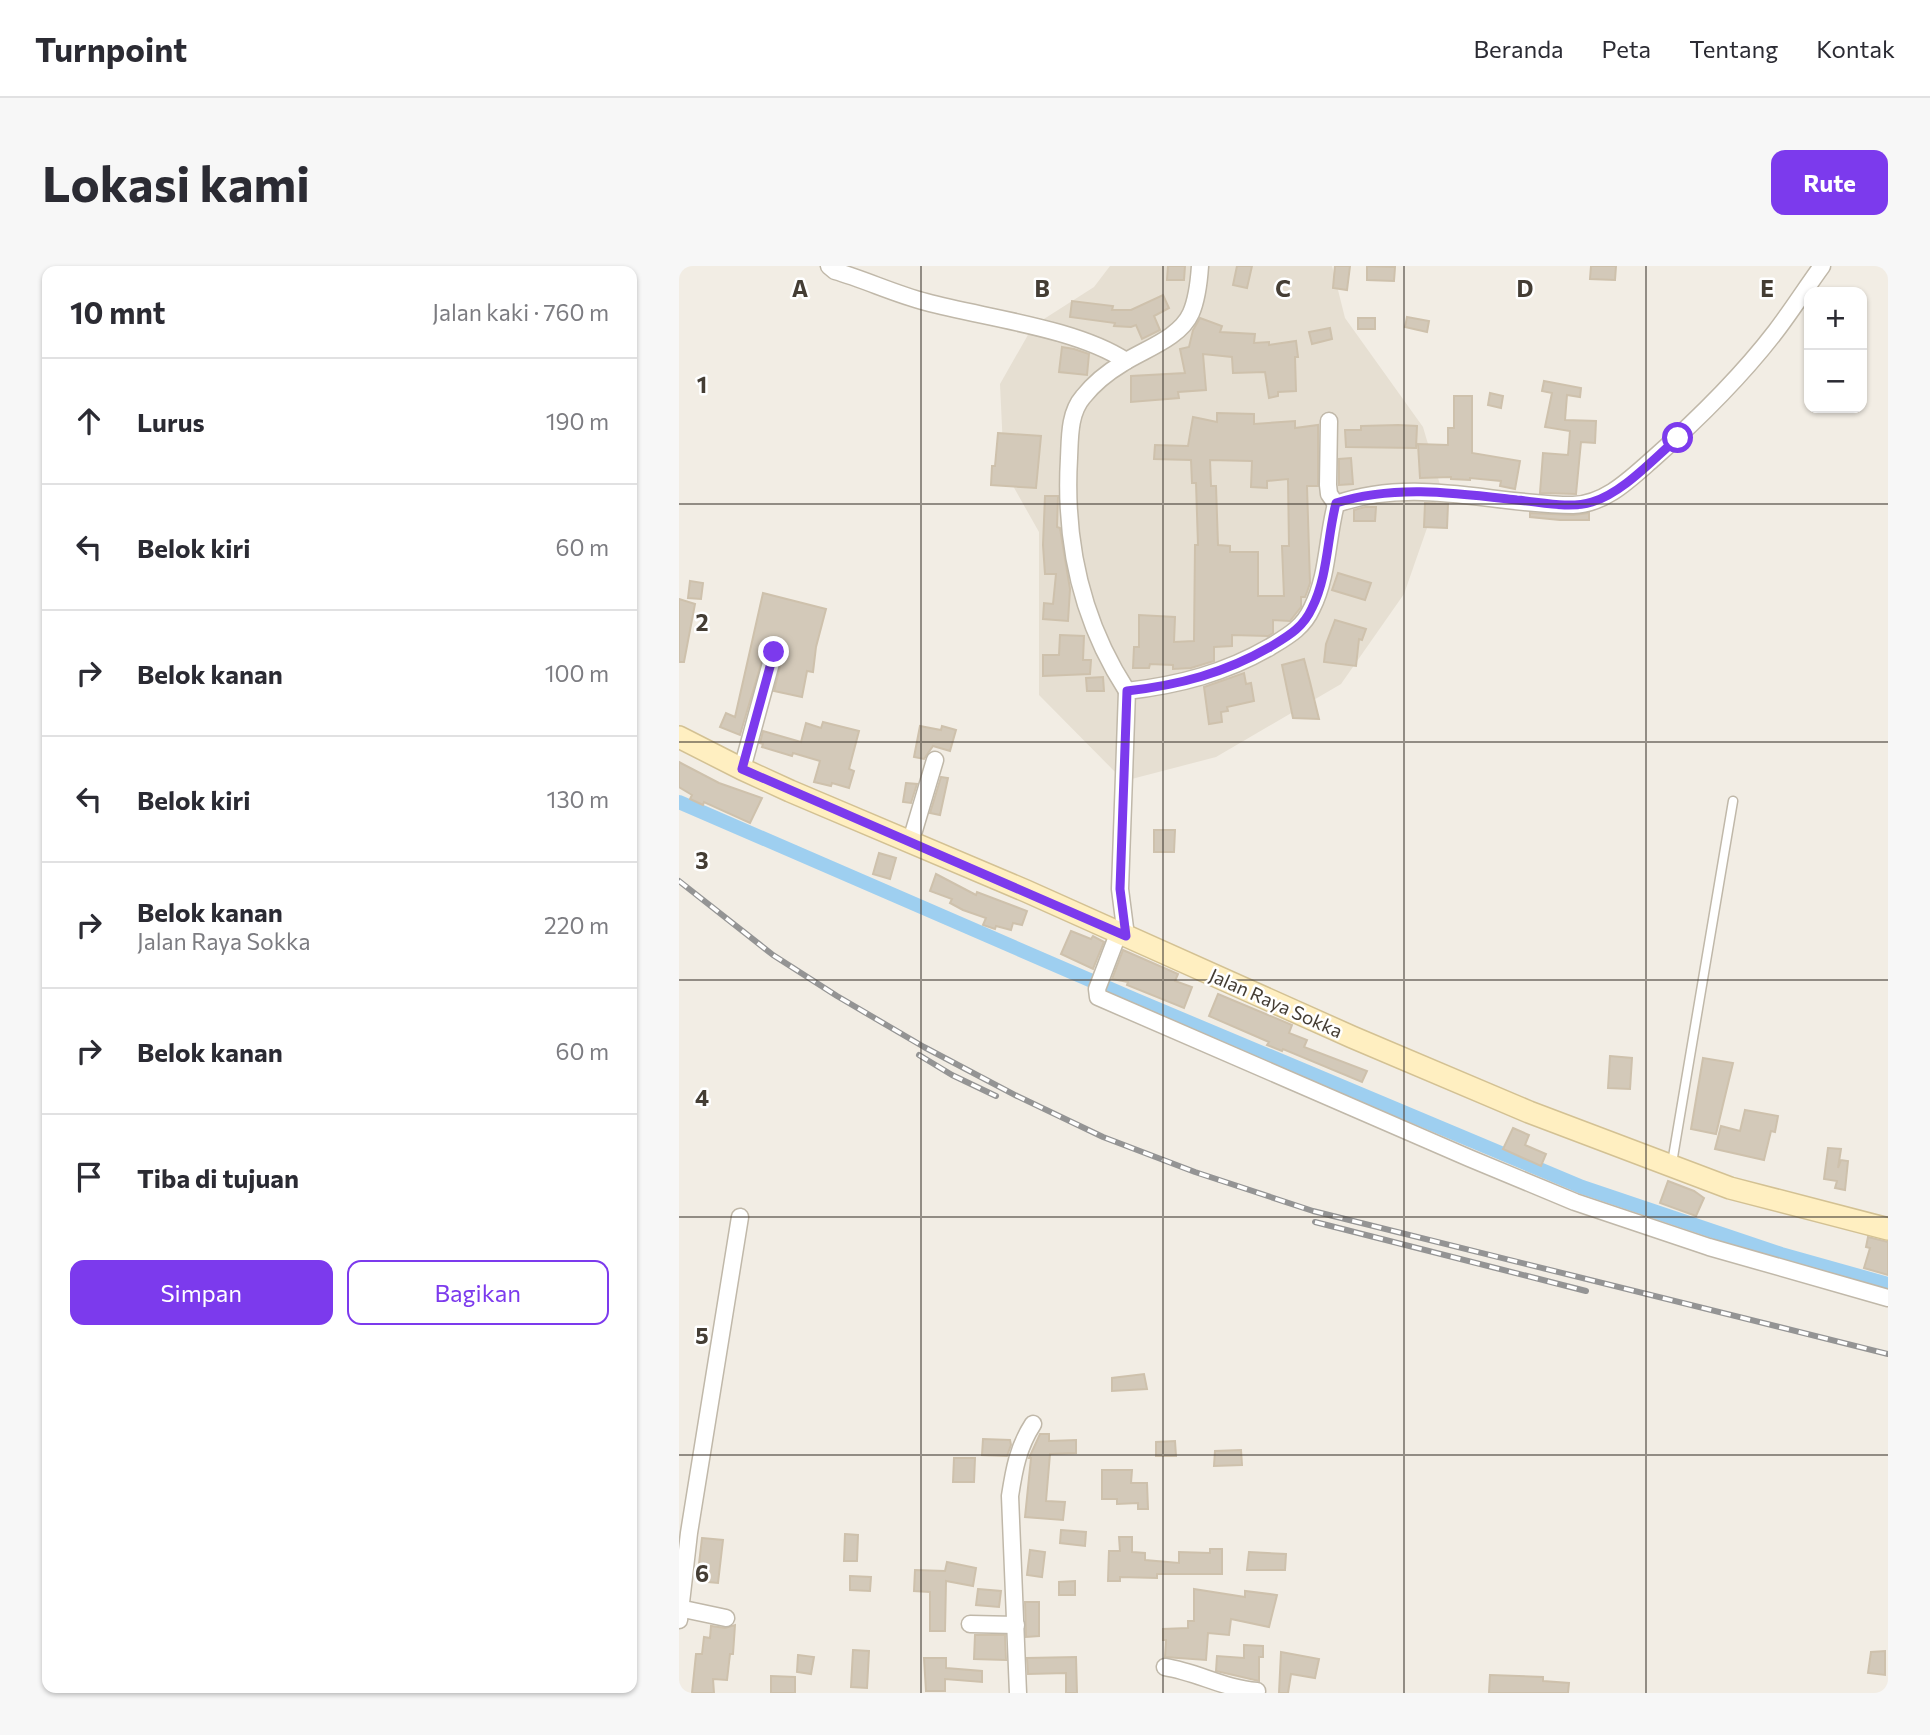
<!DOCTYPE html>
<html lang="id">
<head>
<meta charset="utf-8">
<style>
  body { margin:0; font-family:Commissioner,sans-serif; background:#f7f7f7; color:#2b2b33 }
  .controls { position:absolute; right:21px; top:21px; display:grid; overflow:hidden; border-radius:14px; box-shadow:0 2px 5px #0004 }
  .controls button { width:63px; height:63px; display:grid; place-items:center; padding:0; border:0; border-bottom:2px solid #e1e1e2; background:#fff; color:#2b2b33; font:35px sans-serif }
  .stop { position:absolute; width:21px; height:21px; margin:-16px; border:5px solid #7c3aed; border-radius:50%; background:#fff }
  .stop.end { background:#7c3aed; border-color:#fff; box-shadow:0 2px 7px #0008 }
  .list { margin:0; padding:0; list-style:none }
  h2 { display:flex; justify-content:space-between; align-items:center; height:91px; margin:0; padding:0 28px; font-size:30px }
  h2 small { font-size:23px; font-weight:400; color:#7c7c81 }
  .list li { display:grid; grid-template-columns:46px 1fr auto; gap:21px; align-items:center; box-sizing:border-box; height:126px; padding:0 28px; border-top:2px solid #e1e1e2 }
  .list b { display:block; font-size:26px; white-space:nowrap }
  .list p { margin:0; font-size:23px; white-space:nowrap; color:#7c7c81 }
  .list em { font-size:23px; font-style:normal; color:#7c7c81 }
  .actions { display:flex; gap:14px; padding:21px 28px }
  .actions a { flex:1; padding:16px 0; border:2px solid #7c3aed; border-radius:14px; text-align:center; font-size:24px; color:#7c3aed }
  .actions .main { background:#7c3aed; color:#fff }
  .icon { flex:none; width:38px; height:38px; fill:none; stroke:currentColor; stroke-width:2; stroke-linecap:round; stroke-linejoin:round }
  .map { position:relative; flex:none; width:1209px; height:1427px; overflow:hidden; border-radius:14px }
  header { display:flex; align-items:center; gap:42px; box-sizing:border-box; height:98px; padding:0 35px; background:#fff; border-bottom:2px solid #e1e1e2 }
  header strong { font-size:33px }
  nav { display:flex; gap:38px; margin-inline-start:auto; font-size:24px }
  .intro { display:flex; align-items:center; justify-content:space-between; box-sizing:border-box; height:168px; padding:0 42px }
  h1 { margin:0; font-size:49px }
  .button { padding:18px 32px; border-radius:14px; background:#7c3aed; color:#fff; font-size:24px; font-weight:700 }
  main { display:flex; gap:42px; padding:0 42px }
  aside { flex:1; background:#fff; border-radius:14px; box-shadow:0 2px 5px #0004 }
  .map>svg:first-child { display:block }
  .residential { fill:#e6dfd2 }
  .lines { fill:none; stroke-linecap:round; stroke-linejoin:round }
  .canal { stroke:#9ecff0; stroke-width:14 }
  .building { fill:#d3c9b9; stroke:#cec1ac; stroke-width:2; fill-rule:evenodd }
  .lane-casing { stroke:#c0b8a9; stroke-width:11 }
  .street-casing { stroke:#c0b8a9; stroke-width:19 }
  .secondary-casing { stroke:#d3c193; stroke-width:24 }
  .lane { stroke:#fff; stroke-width:8 }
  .street { stroke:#fff; stroke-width:16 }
  .secondary { stroke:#ffefc1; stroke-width:21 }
  .rail-casing { stroke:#949494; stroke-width:6 }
  .rail { stroke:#fff; stroke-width:3.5; stroke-dasharray:10; stroke-linecap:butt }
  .route { stroke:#7c3aed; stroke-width:9 }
  .grid { fill:none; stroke:#443d34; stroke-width:2; stroke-opacity:0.55 }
  .labels { text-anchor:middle; stroke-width:5; stroke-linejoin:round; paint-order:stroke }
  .street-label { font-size:19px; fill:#443d34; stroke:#fff }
  .grid-label { font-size:23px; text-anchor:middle; font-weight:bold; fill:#443d34; stroke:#fff; stroke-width:5; stroke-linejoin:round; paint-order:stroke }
</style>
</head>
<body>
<header>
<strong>Turnpoint</strong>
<nav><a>Beranda</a><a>Peta</a><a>Tentang</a><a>Kontak</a></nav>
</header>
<div class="intro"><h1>Lokasi kami</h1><a class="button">Rute</a></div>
<main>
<aside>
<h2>10 mnt<small>Jalan kaki · 760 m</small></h2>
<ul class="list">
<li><svg class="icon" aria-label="ahead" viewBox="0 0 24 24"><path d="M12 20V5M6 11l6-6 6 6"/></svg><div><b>Lurus</b></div><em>190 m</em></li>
<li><svg class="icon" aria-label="left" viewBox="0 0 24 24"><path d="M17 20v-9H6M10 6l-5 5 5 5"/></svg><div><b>Belok kiri</b></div><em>60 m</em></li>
<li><svg class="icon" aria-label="right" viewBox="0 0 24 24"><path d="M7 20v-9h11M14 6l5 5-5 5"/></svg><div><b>Belok kanan</b></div><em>100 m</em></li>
<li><svg class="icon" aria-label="left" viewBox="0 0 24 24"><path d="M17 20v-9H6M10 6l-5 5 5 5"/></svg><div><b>Belok kiri</b></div><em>130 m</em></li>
<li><svg class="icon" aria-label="right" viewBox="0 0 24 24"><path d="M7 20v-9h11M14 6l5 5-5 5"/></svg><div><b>Belok kanan</b><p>Jalan Raya Sokka</p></div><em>220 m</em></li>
<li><svg class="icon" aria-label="right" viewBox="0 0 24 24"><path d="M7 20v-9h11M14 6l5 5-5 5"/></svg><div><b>Belok kanan</b></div><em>60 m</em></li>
<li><svg class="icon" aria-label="arrive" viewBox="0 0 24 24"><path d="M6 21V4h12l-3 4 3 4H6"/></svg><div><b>Tiba di tujuan</b></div></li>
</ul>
<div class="actions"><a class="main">Simpan</a><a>Bagikan</a></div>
</aside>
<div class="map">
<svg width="1209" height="1427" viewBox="0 0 1209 1427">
  <rect width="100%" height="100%" fill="#f2ede4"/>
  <!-- residential -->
  <polygon class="residential" points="431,0 653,0 666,52 744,161 762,222 725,328 662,418 537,491 445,515 360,429 360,266 325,204 321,118 354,60 415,21"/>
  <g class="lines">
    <!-- canal -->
    <polyline class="canal" points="0,536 457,734 903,921 1102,988 1209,1018"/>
  </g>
  <!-- building -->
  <g class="building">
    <polygon points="489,0 506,0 505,14 488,14"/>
    <polygon points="558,0 573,0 568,22 554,19"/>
    <polygon points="656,0 671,0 668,24 654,22"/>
    <polygon points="688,0 716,1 715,15 688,14"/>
    <polygon points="912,0 937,0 936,14 911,13"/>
    <polygon points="484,29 490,42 475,50 481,64 463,73 457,59 452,61 435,60 436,57 391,51 393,35 434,40 433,44 452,44"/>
    <polygon points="728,51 750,55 748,66 726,61"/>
    <polygon points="521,52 543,60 541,66 576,68 575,77 590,76 590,79 617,75 619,91 616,91 617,125 599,126 599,130 590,132 586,106 554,107 553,91 524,88 527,124 499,126 500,132 452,136 452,110 506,107 501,83 510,81 514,64"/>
    <rect x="679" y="52" width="17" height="11"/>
    <polygon points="651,62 653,73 633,78 630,66"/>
    <polygon points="383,81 395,83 410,88 408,109 380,106"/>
    <polygon points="865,115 902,122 901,131 888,129 886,154 917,155 916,177 902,176 897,228 861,227 864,187 889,189 891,165 866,161 873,127 863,125"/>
    <polygon points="811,127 824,130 822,142 809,139"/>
    <polygon points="775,130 793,130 793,187 841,195 836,223 821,220 822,215 791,212 791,214 772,213 772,211 741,212 739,178 769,179 769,162 775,162"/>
    <path d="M538,147l37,1v10l41,-3v7l23,-3v61h-11l3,97 -3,9 -2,5h-4v10l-11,14 -17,-1v13l-5,3 -36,-1v11l-18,1v14l-23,7 -18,1v-4l-23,-1 -1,4h-16l1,-21h5v-32l36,2 -1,25 20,-1 1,-96h3l-2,-62h-4l-1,-23 -37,-1 1,-14 33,1 5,-29 24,5zM531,194l42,1 -1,26 16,1v-7l21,-2 1,67h-7l2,50h-26v-44h-28v-6l-12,-1 -2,-59h-5z"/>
    <polygon points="719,159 738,160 737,182 667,181 666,164 682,164 682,160"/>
    <polygon points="319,167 362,170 357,222 312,219 313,200 316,200"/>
    <polygon points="672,192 674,218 660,219 660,193"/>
    <polygon points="366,230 379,230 378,261 381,262 391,323 389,355 364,353 365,337 374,338 377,308 366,308 364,279"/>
    <polygon points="746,237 769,238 768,262 745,261"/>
    <polygon points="686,241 697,241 696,255 675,255 675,244"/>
    <polygon points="851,247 894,249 910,247 910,254 881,254 851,251"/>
    <polygon points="659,307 692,317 686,334 653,324"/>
    <polygon points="11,315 24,317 22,333 9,332"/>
    <polygon points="84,327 147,343 137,381 134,406 128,405 123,431 95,425 105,384 98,376 88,378 61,469 41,461 47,447 56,451"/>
    <polygon points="0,333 16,338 5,396 0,396"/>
    <polygon points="656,354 687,363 683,374 680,373 677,400 645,396 647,378"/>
    <polygon points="381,369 405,370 404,394 412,394 411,408 364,410 364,389 380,389"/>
    <polygon points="625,393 631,416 640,453 614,452 603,399"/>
    <polygon points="565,407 567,418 572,417 575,435 548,441 549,445 542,446 543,456 530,458 525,421"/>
    <polygon points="424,411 425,425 408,425 407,412"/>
    <polygon points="144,456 180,465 170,503 175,505 170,522 153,517 152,520 135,516 141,495 114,487 113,490 83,481 84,478 81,477 84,465 122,476 127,457 142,462"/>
    <polygon points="241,460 262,464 263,460 277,464 271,485 254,480 245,493 235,491"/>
    <polygon points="0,496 40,517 83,532 71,557 25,536 24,539 11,533 13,529 0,521"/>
    <polygon points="262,511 269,512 261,549 251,547"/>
    <polygon points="227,517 238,518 232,537 224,536"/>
    <polygon points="475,564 496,564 495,586 475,586"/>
    <polygon points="200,587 217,592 211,613 194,608"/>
    <polygon points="257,608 297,629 298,626 348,645 343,659 334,657 332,664 317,660 316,663 304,659 307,652 284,644 271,637 273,633 251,625"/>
    <polygon points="392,665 412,673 414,670 425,676 414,703 382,688"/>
    <polygon points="444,684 499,708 496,715 513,721 505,742 448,719 449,716 433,713"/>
    <polygon points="539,728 613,759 610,767 628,774 625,781 688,805 683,816 604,783 603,785 588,779 590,776 530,750"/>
    <polygon points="931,790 953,792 951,823 929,822"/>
    <polygon points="1024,792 1054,797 1037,868 1012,863"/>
    <polygon points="1066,844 1099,850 1096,866 1092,865 1085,894 1036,883 1042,860 1061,865"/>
    <polygon points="834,862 850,869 846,879 867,888 862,900 824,883"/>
    <polygon points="1149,882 1162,883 1159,902 1162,894 1169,895 1166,924 1156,922 1158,915 1145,913"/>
    <polygon points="989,915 1015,925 1025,932 1017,950 981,937"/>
    <polygon points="1189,971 1209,976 1209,1009 1185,1002 1191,982 1187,981"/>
    <polygon points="465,1108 468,1123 433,1125 433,1112"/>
    <polygon points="361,1168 370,1168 370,1175 397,1174 397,1187 371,1188 367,1235 386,1236 384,1254 346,1251 352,1192 350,1192"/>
    <polygon points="304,1173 331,1174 332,1179 328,1190 303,1189"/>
    <polygon points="496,1175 497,1190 477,1190 477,1176"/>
    <polygon points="562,1184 563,1199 535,1200 536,1185"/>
    <polygon points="275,1192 296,1192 295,1216 274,1216"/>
    <polygon points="423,1204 453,1204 452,1217 468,1217 469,1243 459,1243 459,1237 438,1238 438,1233 423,1233"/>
    <polygon points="382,1264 407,1266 406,1280 381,1277"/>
    <polygon points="166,1268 179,1269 178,1295 165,1295"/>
    <polygon points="440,1271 453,1271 453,1286 466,1287 466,1294 500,1297 500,1286 531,1287 531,1283 543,1283 543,1308 478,1308 478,1312 441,1311 441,1315 429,1315 430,1285 441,1285"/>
    <polygon points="23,1272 44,1274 39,1317 18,1315"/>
    <polygon points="351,1284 366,1286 363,1311 348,1309"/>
    <polygon points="570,1286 607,1288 606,1304 568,1304"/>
    <polygon points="268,1296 297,1302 294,1320 267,1315 266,1365 251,1365 251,1326 235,1325 236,1304 266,1305"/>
    <polygon points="171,1310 192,1311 191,1325 171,1324"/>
    <polygon points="396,1315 396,1329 380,1329 380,1316"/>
    <polygon points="299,1323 322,1325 320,1341 297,1339"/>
    <polygon points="515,1323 566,1331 566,1325 598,1329 590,1361 552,1353 550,1369 529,1367 527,1394 486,1391 487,1374 484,1374 484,1363 509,1362 509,1355 515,1355"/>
    <polygon points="346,1336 360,1336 360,1370 347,1371"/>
    <polygon points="56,1359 54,1388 51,1388 48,1414 34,1413 35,1427 13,1427 17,1388 23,1388 25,1371 31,1372 32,1360 46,1362"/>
    <polygon points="296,1369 326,1369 327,1394 295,1393"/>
    <polygon points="565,1379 584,1380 584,1391 580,1391 580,1415 537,1405 538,1390 565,1392"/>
    <polygon points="174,1384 190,1385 188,1422 172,1421"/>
    <polygon points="1206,1385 1206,1409 1189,1407 1192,1386"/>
    <polygon points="602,1386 640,1393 636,1412 612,1408 609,1427 600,1427"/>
    <polygon points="119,1389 135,1391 132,1408 118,1406"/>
    <polygon points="397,1391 398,1427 387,1427 387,1407 349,1408 348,1392"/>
    <polygon points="245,1392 267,1392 267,1402 303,1405 303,1416 266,1413 266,1425 247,1425"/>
    <polygon points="811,1409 864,1411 864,1415 890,1417 889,1427 810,1427"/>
    <polygon points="92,1410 116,1411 116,1427 92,1427"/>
  </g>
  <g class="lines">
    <!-- lane casing -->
    <g class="lane-casing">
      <polyline id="lane" points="993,897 1054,535"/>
    </g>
    <!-- street casing -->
    <g class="street-casing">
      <g id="street">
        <path d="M150,0l6,5c31,9 60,23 91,31 59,16 150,26 200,59"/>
        <polyline points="650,155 649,219 650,228 657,238"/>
        <path d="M448,425c-46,-71 -63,-148 -58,-233 1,-20 0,-45 14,-61 11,-14 25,-25 40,-34 22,-14 57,-25 68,-50 6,-14 8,-32 9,-47"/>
        <polyline points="63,503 95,386"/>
        <polyline points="231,578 256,494"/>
        <polyline points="439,668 418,723 419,731 790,892 896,936 1030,981 1209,1032"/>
        <path d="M447,670l-6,-47 7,-198c52,-6 98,-18 143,-44 18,-11 33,-19 42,-39 16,-32 15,-70 24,-104 81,-28 156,1 237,1 33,-1 58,-27 81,-47 44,-39 86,-80 122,-127 16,-21 30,-43 46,-65"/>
        <polyline points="0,1342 47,1352"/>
        <polyline points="0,1354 10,1267 61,951"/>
        <polyline points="291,1358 337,1359"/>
        <path d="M486,1401c32,5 60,22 92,24"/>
        <path d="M339,1427l-8,-197c4,-26 8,-49 23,-72"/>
      </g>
    </g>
    <!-- secondary casing -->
    <g class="secondary-casing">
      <polyline id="secondary" points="0,471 63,503 111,525 347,625 673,771 850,846 1051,922 1209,963"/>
    </g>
    <!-- lane -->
    <use href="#lane" class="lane"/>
    <!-- street -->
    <use href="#street" class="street"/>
    <!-- secondary -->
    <use href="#secondary" class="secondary"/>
    <!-- rail casing -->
    <g class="rail-casing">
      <g id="rail">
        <polyline points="0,615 94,689 158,730 245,781 338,830 424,871 516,906 634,945 1209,1088"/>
        <polyline points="240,789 273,809 317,830"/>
        <polyline points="636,956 907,1025"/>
      </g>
    </g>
    <!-- rail -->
    <use href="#rail" class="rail"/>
  </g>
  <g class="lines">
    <!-- route -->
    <path class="route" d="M95,386l-32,117 384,167 -6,-47 7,-198c52,-6 98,-18 143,-44 18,-11 33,-19 42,-39 16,-32 15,-70 24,-105 59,-19 121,-10 181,-3 24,2 52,9 75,2 31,-9 62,-44 86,-64"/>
  </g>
  <!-- grid -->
  <path class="grid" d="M242,0v1427M484,0v1427M725,0v1427M967,0v1427M0,238h1209M0,476h1209M0,714h1209M0,951h1209M0,1189h1209"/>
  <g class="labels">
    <!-- street labels -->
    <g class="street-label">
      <text transform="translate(597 737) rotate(24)" y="7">Jalan Raya Sokka</text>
    </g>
  </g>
  <g class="grid-label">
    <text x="121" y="31">A</text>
    <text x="363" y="31">B</text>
    <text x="604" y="31">C</text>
    <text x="846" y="31">D</text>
    <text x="1088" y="31">E</text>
    <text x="23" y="127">1</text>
    <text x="23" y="365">2</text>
    <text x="23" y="603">3</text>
    <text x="23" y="840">4</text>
    <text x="23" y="1078">5</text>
    <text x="23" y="1316">6</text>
  </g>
</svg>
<div class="controls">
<button>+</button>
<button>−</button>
</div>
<div class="stop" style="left:999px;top:172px"></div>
<div class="stop end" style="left:95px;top:386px"></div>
</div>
</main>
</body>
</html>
